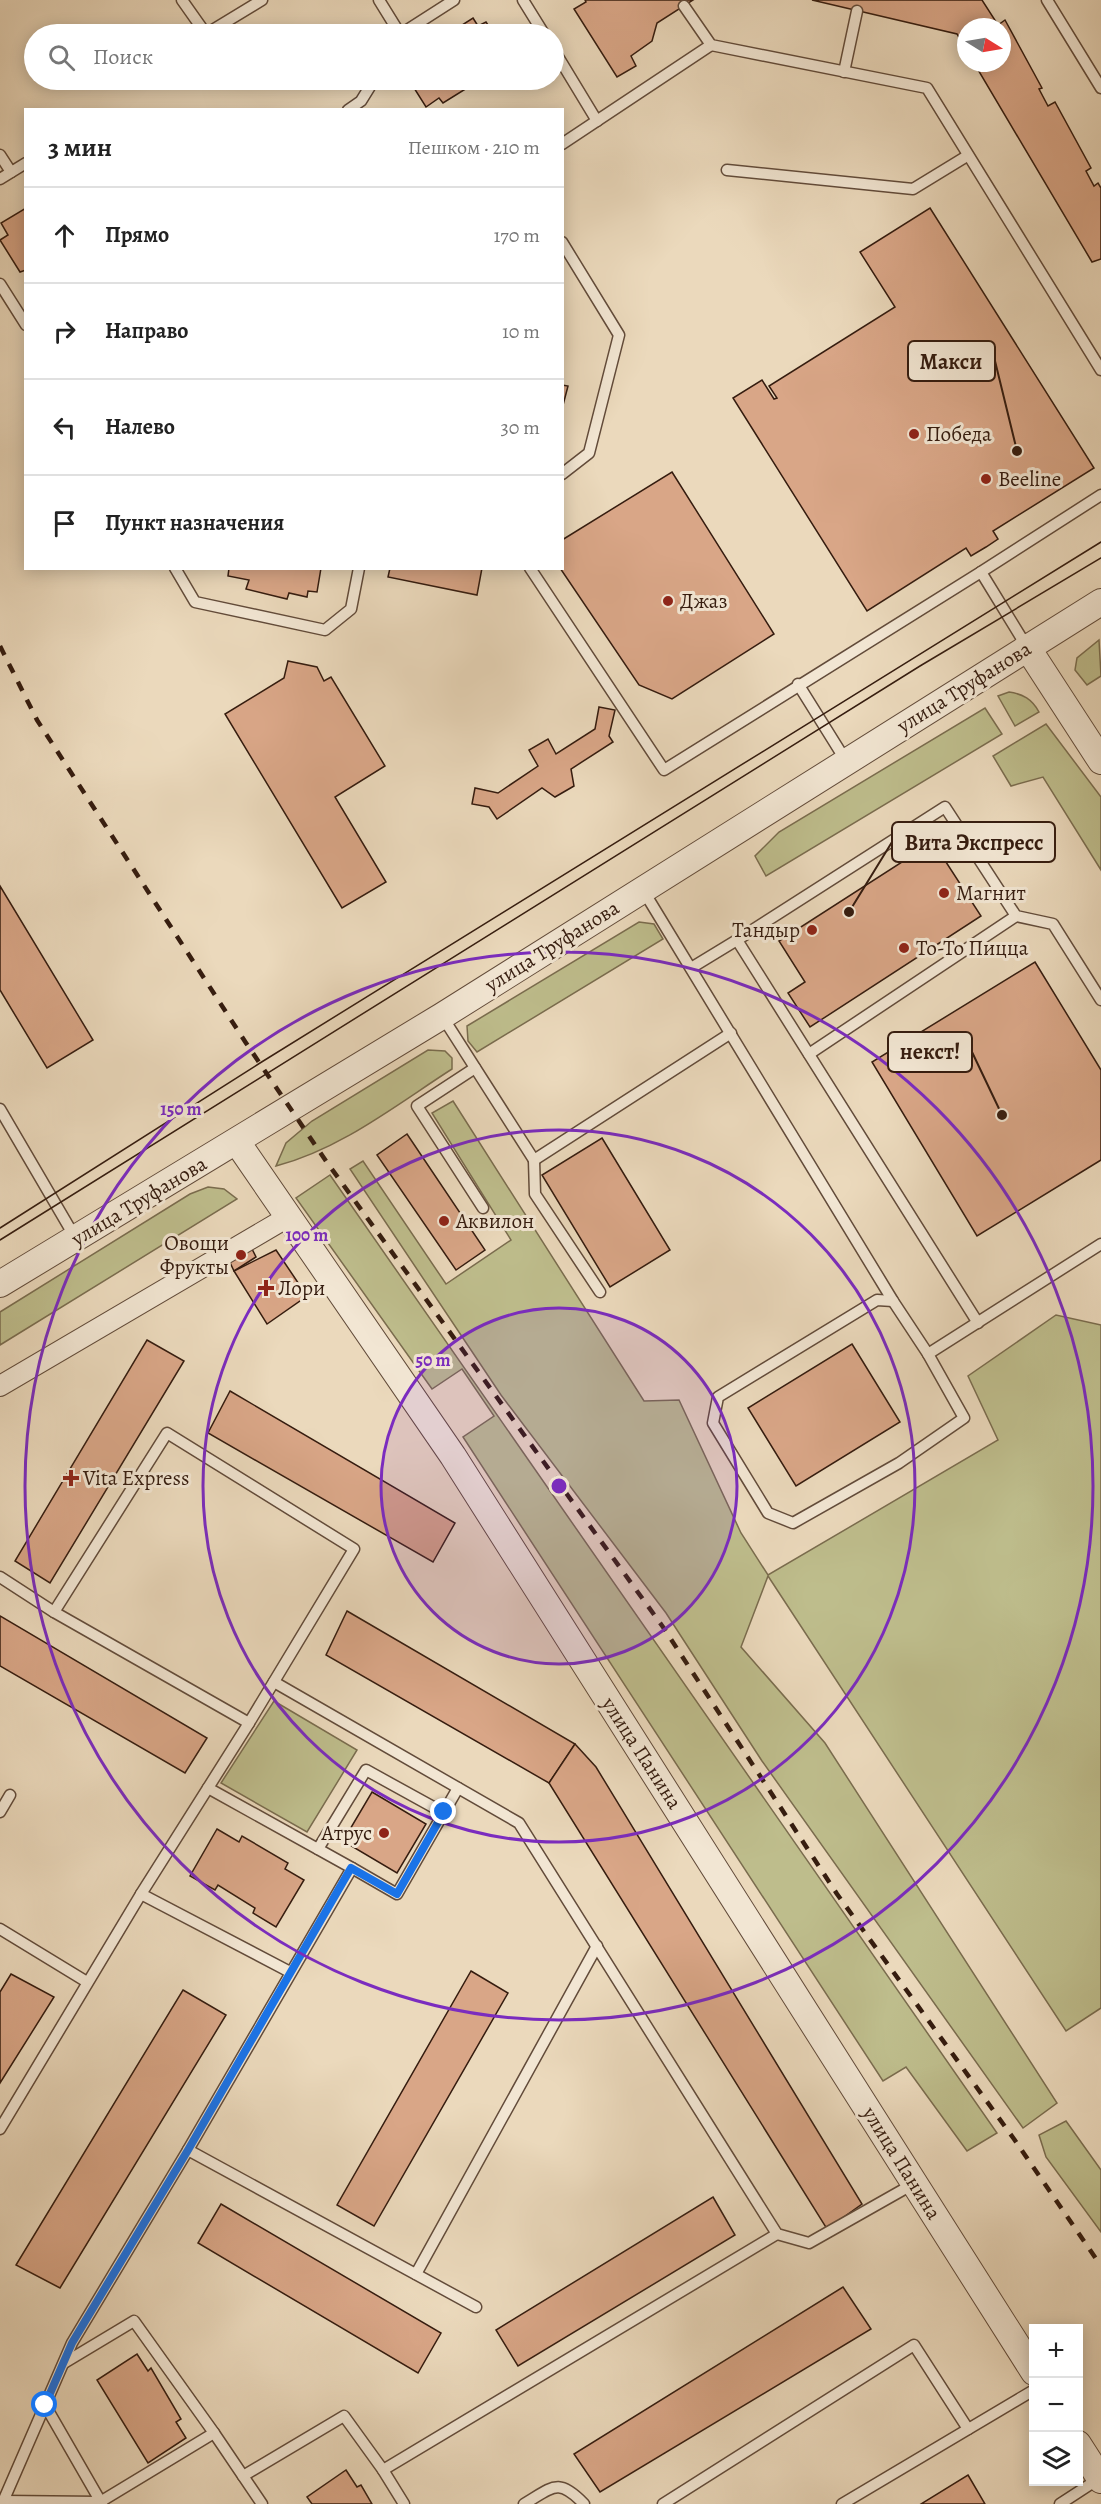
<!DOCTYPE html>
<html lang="ru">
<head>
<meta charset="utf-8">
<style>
  body { margin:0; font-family:Alegreya,serif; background:#f2f2f2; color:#222 }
  .controls { position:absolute; right:18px; bottom:18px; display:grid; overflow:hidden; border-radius:0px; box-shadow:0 3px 15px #0003 }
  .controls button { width:54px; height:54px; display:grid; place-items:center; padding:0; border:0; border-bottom:2px solid #e0e0e0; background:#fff; color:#222; font:30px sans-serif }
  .compass { position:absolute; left:957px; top:18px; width:54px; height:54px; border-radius:50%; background:#fff; box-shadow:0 3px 15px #0003; rotate:101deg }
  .stop { position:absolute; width:18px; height:18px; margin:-14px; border:4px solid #1a73e8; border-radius:50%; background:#fff }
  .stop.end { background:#1a73e8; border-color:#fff; box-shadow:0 2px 6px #0008 }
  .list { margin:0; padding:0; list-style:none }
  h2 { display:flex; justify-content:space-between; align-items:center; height:78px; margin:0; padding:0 24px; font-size:26px }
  h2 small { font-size:20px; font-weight:400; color:#767676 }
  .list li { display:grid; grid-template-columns:39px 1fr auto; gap:18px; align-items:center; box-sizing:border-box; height:96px; padding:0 24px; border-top:2px solid #e0e0e0 }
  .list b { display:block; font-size:22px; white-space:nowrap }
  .list em { font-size:20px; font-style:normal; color:#767676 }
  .icon { flex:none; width:33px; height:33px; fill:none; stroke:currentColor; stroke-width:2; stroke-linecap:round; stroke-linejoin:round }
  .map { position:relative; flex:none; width:1101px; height:2504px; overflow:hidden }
  .search { position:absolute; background:#fff; box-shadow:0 3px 15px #0003; left:24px; top:24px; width:540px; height:66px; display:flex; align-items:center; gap:15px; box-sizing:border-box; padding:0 21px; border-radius:33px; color:#767676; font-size:22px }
  .panel { position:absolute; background:#fff; box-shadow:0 3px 15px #0003; left:24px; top:108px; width:540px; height:462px; border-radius:0px }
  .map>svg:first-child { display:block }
  .green { fill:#bebd8c; stroke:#7a6c4e; stroke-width:1.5 }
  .building { fill:#d9a687; stroke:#351c0f; stroke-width:1.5 }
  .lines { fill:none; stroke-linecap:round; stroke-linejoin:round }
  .service-casing { stroke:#624b3a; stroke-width:13 }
  .minor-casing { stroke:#624b3a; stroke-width:22 }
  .tertiary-casing { stroke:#624b3a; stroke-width:28 }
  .service { stroke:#f2e6d3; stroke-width:10 }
  .minor { stroke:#f2e6d3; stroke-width:20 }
  .tertiary { stroke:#f2e6d3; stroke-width:26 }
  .tram { stroke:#351c0f; stroke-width:1.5 }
  .rail { stroke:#351c0f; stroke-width:4.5; stroke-dasharray:10 10; stroke-linecap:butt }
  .route { stroke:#1a73e8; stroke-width:8 }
  .ring { fill:none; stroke:#7b2cbf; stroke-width:3 }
  .poi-dot { fill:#8f2418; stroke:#f2e6d3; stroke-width:2 }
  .labels { text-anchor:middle; stroke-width:6; stroke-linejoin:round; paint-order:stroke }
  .poi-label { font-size:21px; fill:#351c0f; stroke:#f2e6d3; text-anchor:start }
  .street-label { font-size:21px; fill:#351c0f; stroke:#f2e6d3 }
  .centre { fill:#7b2cbf; stroke:#f2e6d3; stroke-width:3 }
  .ring-label { font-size:18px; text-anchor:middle; font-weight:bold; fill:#7b2cbf; stroke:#f2e6d3; stroke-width:6; stroke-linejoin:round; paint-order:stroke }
  .leader { fill:none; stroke:#351c0f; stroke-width:2 }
  .callout-dot { fill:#351c0f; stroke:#f2e6d3; stroke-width:2 }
  .callout { fill:#f2e6d3; stroke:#351c0f; stroke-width:2 }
  .callout-label { font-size:22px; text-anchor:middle; font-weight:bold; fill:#351c0f }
</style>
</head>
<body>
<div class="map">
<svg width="1101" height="2504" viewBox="0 0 1101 2504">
  <rect width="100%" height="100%" fill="#ebd9bc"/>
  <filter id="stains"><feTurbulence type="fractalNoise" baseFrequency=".00333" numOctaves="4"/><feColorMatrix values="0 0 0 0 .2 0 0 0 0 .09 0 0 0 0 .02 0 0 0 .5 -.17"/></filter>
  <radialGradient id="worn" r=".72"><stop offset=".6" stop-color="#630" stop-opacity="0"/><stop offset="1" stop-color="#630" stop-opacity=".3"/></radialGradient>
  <!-- green -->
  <g class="green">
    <polygon points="1099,640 1101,676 1087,685 1075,670 1077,658"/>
    <path d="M1009,692c14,2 23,7 30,20l-24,14 -17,-30z"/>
    <polygon points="985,708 1002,734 766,876 755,856 779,832"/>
    <polygon points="1046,724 1101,797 1101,870 1043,777 1011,786 993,756"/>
    <polygon points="639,922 654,924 663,939 477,1052 468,1041 467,1026"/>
    <path d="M428,1050l17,1 7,7v11c-56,36 -111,80 -176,97l10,-23 26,-22z"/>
    <polygon points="453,1101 644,1401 679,1400 741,1533 768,1575 998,1440 968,1376 1056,1315 1101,1325 1101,2008 1066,2031 768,1576 741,1647 825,1743 1057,2103 1023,2128 762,1761 666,1613 501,1395 350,1169 363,1161 446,1284 511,1240 432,1113"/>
    <polygon points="330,1175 997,2133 967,2151 906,2067 883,2081 463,1437 494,1416 462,1369 432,1389 296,1198"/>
    <polygon points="208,1187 224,1189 237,1199 0,1345 0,1312 190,1194"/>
    <polygon points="274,1701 357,1750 307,1832 221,1783"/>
    <polygon points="1066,2121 1101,2170 1101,2232 1046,2157 1039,2135"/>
  </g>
  <!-- building -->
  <g class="building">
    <polygon points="585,0 693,0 657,23 652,41 631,56 636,66 617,77 574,9 586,2"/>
    <polygon points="812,0 982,0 998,25 1005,20 1042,88 1039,89 1048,106 1055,102 1091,168 1086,171 1094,186 1098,183 1101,188 1101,259 1092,262 974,63 1002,63 1002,27 966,27 966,50 957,34"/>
    <polygon points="473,18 478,26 486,22 494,34 448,34"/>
    <polygon points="409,80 480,80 443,103 439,98 426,107"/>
    <polygon points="26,208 26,270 20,272 0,240 8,235 1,223"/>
    <polygon points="930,208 1094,468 993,531 998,539 986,547 971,556 966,548 867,611 733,398 762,380 774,399 777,398 769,386 895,307 860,252"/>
    <polygon points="562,385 568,386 562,409"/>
    <polygon points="672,472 774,634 672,699 639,685 560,568 562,568 562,540"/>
    <polygon points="229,568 321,568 317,592 308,591 307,597 289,593 287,599 246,589 249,580 228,576"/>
    <polygon points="390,568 482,568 477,595 388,577"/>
    <polygon points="288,661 317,667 324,681 331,677 385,766 335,797 386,882 342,908 225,714 284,678"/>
    <polygon points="599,707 615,710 609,736 613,742 571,769 574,786 555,797 542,788 497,819 489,807 472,804 475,788 498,793 538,766 529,750 548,739 556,754 595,729"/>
    <polygon points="933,842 981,916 810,1027 788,993 805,982 779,941"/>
    <polygon points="0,886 93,1040 47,1068 0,990"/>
    <polygon points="1035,962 1101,1070 1101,1160 977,1236 872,1062"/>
    <polygon points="407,1134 485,1250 456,1270 377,1155"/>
    <polygon points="602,1138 670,1250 610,1287 542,1175"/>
    <polygon points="248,1241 256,1257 234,1271 226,1254"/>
    <polygon points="276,1250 307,1296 267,1324 234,1271"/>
    <polygon points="147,1340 184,1361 50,1583 15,1561"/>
    <polygon points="852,1344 900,1422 796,1486 748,1408"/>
    <polygon points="230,1391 455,1523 433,1562 208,1433"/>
    <polygon points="347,1611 575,1744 549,1783 326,1655"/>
    <polygon points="0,1616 207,1738 185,1773 0,1666"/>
    <polygon points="575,1744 596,1767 862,2204 827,2229 549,1783"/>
    <polygon points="372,1792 426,1824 397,1873 343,1841"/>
    <polygon points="217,1829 239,1842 242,1836 288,1863 285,1869 304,1880 276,1927 253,1913 255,1908 218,1885 215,1890 190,1876"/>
    <polygon points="471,1971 508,1993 374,2226 337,2205"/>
    <polygon points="11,1974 54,1997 0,2083 0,1992"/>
    <polygon points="183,1990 226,2015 60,2288 16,2265"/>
    <polygon points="713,2197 735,2235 518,2366 496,2330"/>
    <polygon points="221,2204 441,2333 418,2373 198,2243"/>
    <polygon points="843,2287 871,2329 600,2492 574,2454"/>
    <polygon points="137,2354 148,2371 151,2368 181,2419 176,2422 186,2438 148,2463 97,2380"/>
    <polygon points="346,2470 357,2487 361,2485 372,2504 312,2504 307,2497"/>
    <polygon points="968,2475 985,2504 921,2504"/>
  </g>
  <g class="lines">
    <!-- service casing -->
    <g class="service-casing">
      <g id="service">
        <polyline points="182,0 206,34 262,0"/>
        <polyline points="379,0 400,34"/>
        <polyline points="523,0 544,34"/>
        <polyline points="1047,0 1101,88"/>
        <polyline points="684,6 711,45 927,88 1101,370"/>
        <polyline points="401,34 454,0"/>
        <polyline points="554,50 597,121"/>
        <polyline points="844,72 857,11"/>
        <polyline points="348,110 361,101 374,80"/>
        <polyline points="562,144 711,45"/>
        <polyline points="0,155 11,172"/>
        <polyline points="727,170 913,189 967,156"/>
        <polyline points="0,179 26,163"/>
        <polyline points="562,242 619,335 589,453 562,474"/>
        <polyline points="0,284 26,325"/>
        <polyline points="175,568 195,602 325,630 351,609 359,568"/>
        <polyline points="530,568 664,770 981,572 1027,647"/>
        <polyline points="981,572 1101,495"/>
        <polyline points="798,684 846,761"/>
        <polyline points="643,890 893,1301 928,1354"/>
        <polyline points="691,968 737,940"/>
        <polyline points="442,1016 534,1160 731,1033"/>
        <polyline points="809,1054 1016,916"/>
        <polyline points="475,1068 417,1106 483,1208"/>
        <polyline points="0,1109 76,1239"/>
        <polyline points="534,1160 535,1194 600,1292"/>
        <polyline points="893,1301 877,1300 718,1397 713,1423 768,1513 793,1523 899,1463 964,1418 928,1354 1101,1244"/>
        <polyline points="978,1323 737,940 945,807 1016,916 1053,924 1101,1000"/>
        <polyline points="0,1577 54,1612 249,1723 141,1894 290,1972"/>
        <polyline points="54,1612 167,1433 354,1549 249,1723"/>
        <polyline points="274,1682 519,1823 777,2234 809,2243 915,2183"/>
        <polyline points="208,1788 352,1868 188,2150 476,2307"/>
        <polyline points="0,1812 10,1795"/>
        <polyline points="318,1849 366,1770 444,1813"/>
        <polyline points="352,1868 397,1894 458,1788"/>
        <polyline points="0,1929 87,1982"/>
        <polyline points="0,2129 141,1894"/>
        <polyline points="416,2274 597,1946"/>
        <polyline points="45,2405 102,2504"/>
        <polyline points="214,2433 262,2504"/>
        <polyline points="243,2476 344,2416 383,2470"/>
        <polyline points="3,2501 100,2502 214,2433 134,2321 64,2363"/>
        <polyline points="2,2504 72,2343 188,2150"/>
        <polyline points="404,2504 383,2470 777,2234"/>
        <path d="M524,2504c29,-17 34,-27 60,0"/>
        <polyline points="663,2504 914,2345 968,2429"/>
        <polyline points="842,2504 1034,2390"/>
        <polyline points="1060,2504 1100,2478"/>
      </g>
    </g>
    <!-- minor casing -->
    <g class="minor-casing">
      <polyline id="minor" points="0,1386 288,1217"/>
    </g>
    <!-- tertiary casing -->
    <g class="tertiary-casing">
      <g id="tertiary">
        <polyline points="1027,647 1101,761"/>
        <polyline points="237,1142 453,1456 1034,2372"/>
        <polyline points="0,1284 442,1016 1101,602"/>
        <polyline points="1078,2444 1101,2480"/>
      </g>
    </g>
    <!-- service -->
    <use href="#service" class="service"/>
    <!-- minor -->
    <use href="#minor" class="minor"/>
    <!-- tertiary -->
    <use href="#tertiary" class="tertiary"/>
    <!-- tram -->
    <g class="tram">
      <polyline points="0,1228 260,1063 1101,542"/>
      <polyline points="0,1240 920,666 1101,558"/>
    </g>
    <!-- rail -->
    <polyline class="rail" points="0,646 37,720 246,1043 326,1161 663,1627 837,1894 1014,2139 1101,2266"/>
  </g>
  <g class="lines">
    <!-- route -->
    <polyline class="route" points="45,2405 72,2343 188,2150 351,1868 397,1894 444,1812"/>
  </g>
  <!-- distance rings -->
  <circle cx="559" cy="1486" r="178" fill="#7b2cbf" fill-opacity=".12"/>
  <g class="ring">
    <circle cx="559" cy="1486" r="178"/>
    <circle cx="559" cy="1486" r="356"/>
    <circle cx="559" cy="1486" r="534"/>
  </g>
  <!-- markers -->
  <g class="poi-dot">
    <circle cx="914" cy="434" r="6"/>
    <circle cx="986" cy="479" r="6"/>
    <circle cx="668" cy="601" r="6"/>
    <circle cx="944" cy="893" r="6"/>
    <circle cx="812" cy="930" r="6"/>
    <circle cx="904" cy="948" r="6"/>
    <circle cx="444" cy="1221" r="6"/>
    <circle cx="241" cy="1255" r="6"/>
    <path d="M263 1279h6v6h6v6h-6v6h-6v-6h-6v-6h6z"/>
    <path d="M68 1469h6v6h6v6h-6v6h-6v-6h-6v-6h6z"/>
    <circle cx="384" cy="1833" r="6"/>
  </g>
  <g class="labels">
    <!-- poi labels -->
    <g class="poi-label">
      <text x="926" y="441">Победа</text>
      <text x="998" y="486">Beeline</text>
      <text x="680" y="608">Джаз</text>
      <text x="956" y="900">Магнит</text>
      <text x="800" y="937" text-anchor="end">Тандыр</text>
      <text x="916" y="955">То-То Пицца</text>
      <text x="456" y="1228">Аквилон</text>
      <text x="229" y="1250" text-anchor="end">Овощи<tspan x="229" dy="24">Фрукты</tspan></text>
      <text x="278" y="1295">Лори</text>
      <text x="83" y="1485">Vita Express</text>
      <text x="372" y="1840" text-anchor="end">Атрус</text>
    </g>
    <!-- street labels -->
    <g class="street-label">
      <text transform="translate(964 687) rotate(-32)" y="7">улица Труфанова</text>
      <text transform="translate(552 946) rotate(-32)" y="7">улица Труфанова</text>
      <text transform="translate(139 1201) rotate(-31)" y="7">улица Труфанова</text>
      <text transform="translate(642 1753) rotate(57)" y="7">улица Панина</text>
      <text transform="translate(902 2163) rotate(58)" y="7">улица Панина</text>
    </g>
  </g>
  <circle cx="559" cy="1486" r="9" class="centre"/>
  <g class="ring-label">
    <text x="181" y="1115">150 m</text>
    <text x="307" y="1241">100 m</text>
    <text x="433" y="1366">50 m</text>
  </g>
  <!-- callouts -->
  <path class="leader" d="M1017 451L995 361M849 912L892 842M1002 1115L972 1052"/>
  <g class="callout-dot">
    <circle cx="1017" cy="451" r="6"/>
    <circle cx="849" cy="912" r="6"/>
    <circle cx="1002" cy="1115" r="6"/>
  </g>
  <g class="callout">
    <rect x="908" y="341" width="87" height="40" rx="6"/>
    <rect x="892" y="822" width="163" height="40" rx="6"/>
    <rect x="888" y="1032" width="84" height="40" rx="6"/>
  </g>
  <g class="callout-label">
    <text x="951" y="369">Макси</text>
    <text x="974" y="850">Вита Экспресс</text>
    <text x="930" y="1059">некст!</text>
  </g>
  <rect width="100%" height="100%" filter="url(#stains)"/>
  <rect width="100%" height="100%" fill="url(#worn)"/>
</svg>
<div class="controls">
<button>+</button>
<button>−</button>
<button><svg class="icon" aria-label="layers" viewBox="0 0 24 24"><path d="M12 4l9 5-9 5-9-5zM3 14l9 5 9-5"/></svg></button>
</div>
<svg class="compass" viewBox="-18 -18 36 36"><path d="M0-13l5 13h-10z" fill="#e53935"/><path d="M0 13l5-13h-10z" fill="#767676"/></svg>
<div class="stop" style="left:45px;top:2405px"></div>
<div class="stop end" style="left:444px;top:1812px"></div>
<div class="search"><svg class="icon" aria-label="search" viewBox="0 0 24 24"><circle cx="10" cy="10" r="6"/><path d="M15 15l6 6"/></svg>Поиск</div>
<section class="panel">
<h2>3 мин<small>Пешком · 210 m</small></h2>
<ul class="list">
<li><svg class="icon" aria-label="ahead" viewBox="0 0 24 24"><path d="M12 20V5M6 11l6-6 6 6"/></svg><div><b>Прямо</b></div><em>170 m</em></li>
<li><svg class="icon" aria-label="right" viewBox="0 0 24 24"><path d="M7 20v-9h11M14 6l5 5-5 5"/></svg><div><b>Направо</b></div><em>10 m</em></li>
<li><svg class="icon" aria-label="left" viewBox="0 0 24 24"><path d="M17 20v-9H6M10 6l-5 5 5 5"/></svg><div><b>Налево</b></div><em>30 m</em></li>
<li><svg class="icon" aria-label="arrive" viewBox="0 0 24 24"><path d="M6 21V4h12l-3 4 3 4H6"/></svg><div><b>Пункт назначения</b></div></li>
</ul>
</section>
</div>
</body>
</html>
